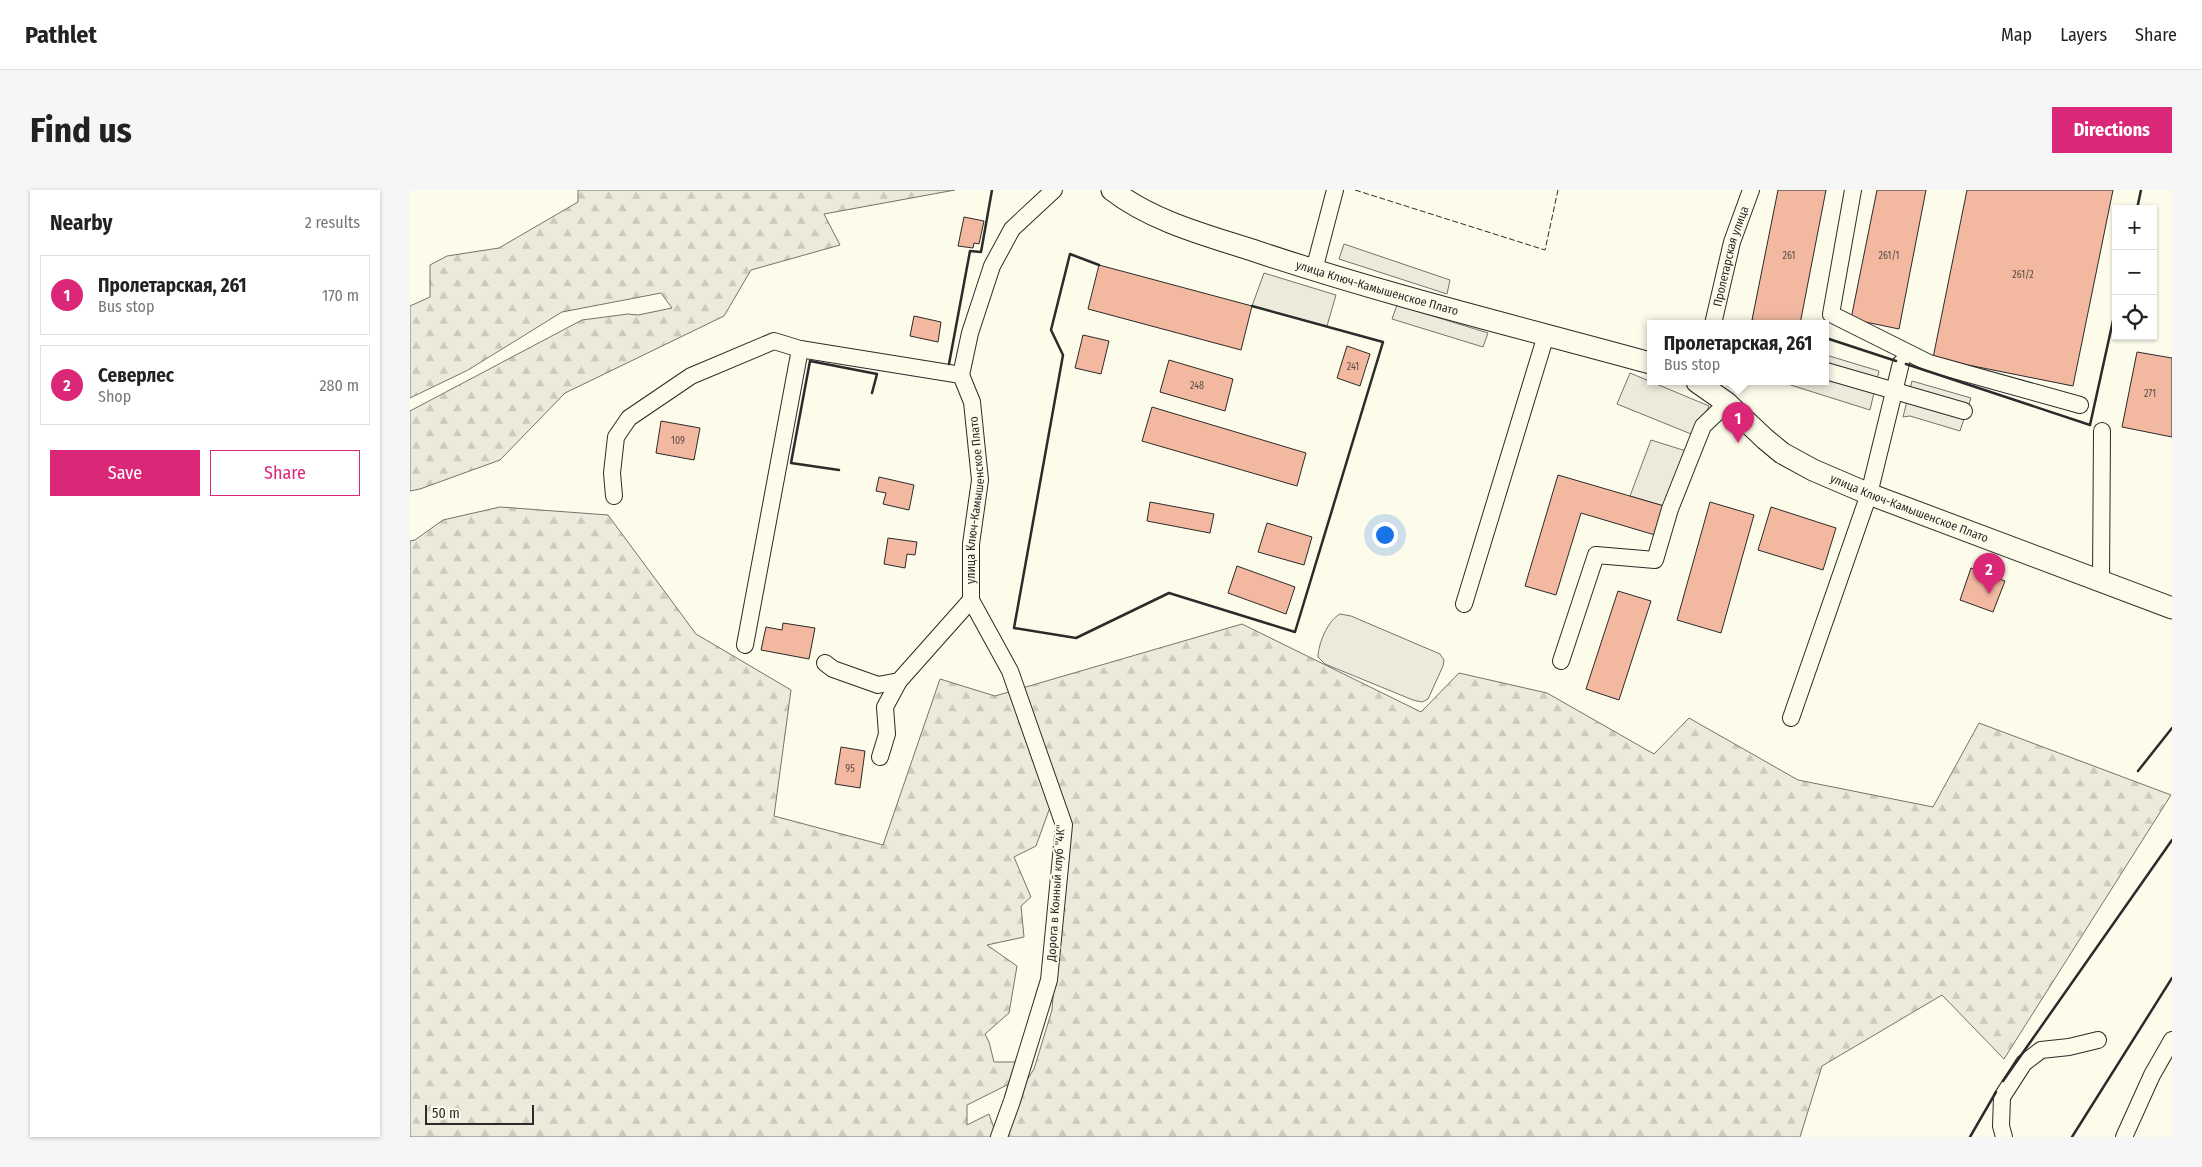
<!DOCTYPE html>
<html lang="en">
<head>
<meta charset="utf-8">
<style>
  body { margin:0; font-family:"Fira Sans Condensed",sans-serif; background:#f6f6f6; color:#222 }
  .controls { position:absolute; right:15px; top:15px; display:grid; overflow:hidden; border-radius:0px; box-shadow:0 1px 4px #0004 }
  .controls button { width:45px; height:45px; display:grid; place-items:center; padding:0; border:0; border-bottom:1px solid #e0e0e0; background:#fff; color:#222; font:25px sans-serif }
  .scale { position:absolute; left:15px; bottom:12px; width:109px; box-sizing:border-box; padding-left:5px; border:2px solid #2b2b2b; border-top:0; font-size:14px; line-height:18px; white-space:nowrap; color:#2b2b2b; -webkit-text-stroke:4px #fdfbea; paint-order:stroke }
  .you { position:absolute; left:974px; top:344px; width:18px; height:18px; margin:-12px; border:4px solid #fff; border-radius:50%; background:#1a73e8; box-shadow:0 0 0 8px #1a73e833 }
  .badge { display:grid; place-items:center; width:32px; height:32px; border-radius:50%; background:#db2777; color:#fff; font-size:16px; font-weight:700 }
  .pin { position:absolute; translate:-50% -41px; filter:drop-shadow(0 1px 2px #0008) }
  .pin::after { content:''; position:absolute; top:26px; width:18px; height:15px; background:inherit; clip-path:polygon(0 0,100% 0,50% 100%) }
  .popup { position:absolute; left:1237px; top:130px; width:182px; height:65px; box-sizing:border-box; display:grid; place-content:center; border-radius:0px; background:#fff; filter:drop-shadow(0 1px 4px #0005); font-size:16px; white-space:nowrap; color:#767676 }
  .popup b { font-size:19px; color:#222 }
  .popup::after { content:''; position:absolute; left:50%; top:100%; margin-left:-10px; border:10px solid transparent; border-top-color:#fff }
  .list { margin:0; padding:0; list-style:none }
  h2 { display:flex; justify-content:space-between; align-items:center; height:65px; margin:0; padding:0 20px; font-size:21px }
  h2 small { font-size:16px; font-weight:400; color:#767676 }
  .list li { display:grid; grid-template-columns:32px 1fr auto; gap:15px; align-items:center; box-sizing:border-box; height:80px; margin:0 10px 10px; padding:0 10px; border:1px solid #e0e0e0; border-radius:0px }
  .list b { display:block; font-size:19px; white-space:nowrap }
  .list p { margin:0; font-size:16px; white-space:nowrap; color:#767676 }
  .list em { font-size:16px; font-style:normal; color:#767676 }
  .actions { display:flex; gap:10px; padding:15px 20px }
  .actions a { flex:1; padding:11px 0; border:1px solid #db2777; border-radius:0px; text-align:center; font-size:18px; color:#db2777 }
  .actions .main { background:#db2777; color:#fff }
  .icon { flex:none; width:28px; height:28px; fill:none; stroke:currentColor; stroke-width:2; stroke-linecap:round; stroke-linejoin:round }
  .map { position:relative; flex:none; width:1762px; height:947px; overflow:hidden; border-radius:0px }
  header { display:flex; align-items:center; gap:30px; box-sizing:border-box; height:70px; padding:0 25px; background:#fff; border-bottom:1px solid #e0e0e0 }
  header strong { font-size:24px }
  nav { display:flex; gap:28px; margin-inline-start:auto; font-size:18px }
  .intro { display:flex; align-items:center; justify-content:space-between; box-sizing:border-box; height:120px; padding:0 30px }
  h1 { margin:0; font-size:35px }
  .button { padding:12px 22px; border-radius:0px; background:#db2777; color:#fff; font-size:18px; font-weight:700 }
  main { display:flex; gap:30px; padding:0 30px }
  aside { flex:1; background:#fff; border-radius:0px; box-shadow:0 1px 4px #0004 }
  .map>svg:first-child { display:block }
  .forest { fill:url(#forest-firs); stroke:#74746e; fill-rule:evenodd }
  .pitch { fill:#ecebdb; stroke:#74746e }
  .parking { fill:#eceadb; stroke:#74746e }
  .building { fill:#f2b8a0; stroke:#2b2b2b }
  .lines { fill:none; stroke-linecap:round; stroke-linejoin:round }
  .minor-casing { stroke:#2b2b2b; stroke-width:18 }
  .major-casing { stroke:#2b2b2b; stroke-width:23 }
  .minor { stroke:#fdfbea; stroke-width:16 }
  .major { stroke:#fdfbea; stroke-width:21 }
  .fence { stroke:#2b2b2b; stroke-width:1; stroke-dasharray:6 2.5; stroke-linecap:butt }
  .wall { stroke:#2b2b2b; stroke-width:2.5 }
  .labels { text-anchor:middle; stroke-width:4; stroke-linejoin:round; paint-order:stroke }
  .number-label { font-size:10px; fill:#5d4e48 }
  .street-label { font-size:12px; fill:#2b2b2b; stroke:#fdfbea }
</style>
</head>
<body>
<header>
<strong>Pathlet</strong>
<nav><a>Map</a><a>Layers</a><a>Share</a></nav>
</header>
<div class="intro"><h1>Find us</h1><a class="button">Directions</a></div>
<main>
<aside>
<h2>Nearby<small>2 results</small></h2>
<ul class="list">
<li><span class="badge">1</span><div><b>Пролетарская, 261</b><p>Bus stop</p></div><em>170 m</em></li>
<li><span class="badge">2</span><div><b>Северлес</b><p>Shop</p></div><em>280 m</em></li>
</ul>
<div class="actions"><a class="main">Save</a><a>Share</a></div>
</aside>
<div class="map">
<svg width="1762" height="947" viewBox="0 0 1762 947">
  <defs>
    <pattern id="forest-firs" width="22" height="20" patternUnits="userSpaceOnUse" patternTransform="scale(1.25)"><rect width="22" height="20" fill="#ecebdb"/><path d="M5 1l3.5 6h-7zM16 11l3.5 6h-7z" fill="#cbcabc"/></pattern>
  </defs>
  <rect width="100%" height="100%" fill="#fdfbea"/>
  <!-- forest -->
  <g class="forest">
    <polygon points="168,0 545,0 414,24 430,55 341,80 314,126 155,203 90,270 10,299 0,301 0,221 172,130 218,124 228,125 262,118 251,103 152,122 58,180 0,208 0,116 20,107 20,75 37,66 89,58 168,12"/>
    <path d="M90,317l108,8 88,119 95,56 -17,126 109,29 57,-166 55,17 247,-72 179,88 38,-39 88,20 107,61 35,-36 109,62 135,27 46,-84 192,72 -167,264 -62,-64 -120,71 -22,71h-1390v-596l5,-1 28,-20zM639,620h18l-15,200 -18,59 -39,62 -6,-17 -22,11v-20l58,-29 -6,-14h-25l-5,-20 -4,-8 24,-21 8,-47 -30,-21 37,-8 -3,-31 10,-9 -17,-40 22,-11z"/>
  </g>
  <!-- pitch -->
  <path class="pitch" d="M930,424l11,2 89,38 4,6 -1,6 -15,33 -6,3 -9,-2 -88,-36 -7,-7c0,-13 10,-37 22,-43z"/>
  <!-- parking -->
  <g class="parking">
    <polygon points="934,54 1040,90 1037,104 929,69"/>
    <polygon points="854,83 926,105 917,136 842,116"/>
    <polygon points="987,115 1078,143 1073,157 982,129"/>
    <polygon points="1416,165 1469,181 1460,220 1371,192 1416,192"/>
    <polygon points="1220,183 1299,216 1286,246 1207,214"/>
    <polygon points="1502,191 1561,208 1550,241 1500,226 1493,227"/>
    <polygon points="1241,250 1276,261 1254,316 1220,306"/>
  </g>
  <!-- building -->
  <g class="building">
    <polygon points="1368,0 1416,0 1390,134 1365,134 1342,130"/>
    <polygon points="1467,0 1516,0 1489,139 1441,129"/>
    <polygon points="1557,0 1703,0 1663,196 1523,168"/>
    <polygon points="554,27 574,31 569,54 564,53 563,58 548,56"/>
    <polygon points="689,75 842,116 831,160 678,119"/>
    <polygon points="504,126 531,132 528,152 500,146"/>
    <polygon points="673,145 699,151 691,184 665,178"/>
    <polygon points="937,156 960,164 950,196 927,188"/>
    <polygon points="1727,162 1762,168 1762,247 1712,237"/>
    <polygon points="759,170 823,189 815,221 750,202"/>
    <polygon points="742,217 896,263 887,296 732,251"/>
    <polygon points="251,231 290,238 284,270 246,263"/>
    <polygon points="1148,285 1254,316 1245,345 1171,323 1146,405 1115,396"/>
    <polygon points="469,287 504,295 499,320 473,314 476,303 466,301"/>
    <polygon points="740,312 804,324 800,343 737,331"/>
    <polygon points="1300,312 1344,325 1311,443 1267,430"/>
    <polygon points="1361,317 1426,338 1413,380 1348,360"/>
    <polygon points="857,333 902,347 894,375 848,362"/>
    <polygon points="478,348 507,352 505,365 497,364 495,378 474,374"/>
    <polygon points="827,376 885,397 876,424 818,403"/>
    <polygon points="1561,378 1595,391 1583,422 1550,410"/>
    <polygon points="1208,401 1241,411 1209,510 1176,499"/>
    <polygon points="373,433 405,438 399,469 351,460 356,437 372,440"/>
    <polygon points="431,557 455,561 450,598 425,594"/>
  </g>
  <g class="lines">
    <!-- minor casing -->
    <g class="minor-casing">
      <g id="minor">
        <polyline points="1443,0 1421,124 1519,173 1670,215"/>
        <polyline points="904,80 925,0"/>
        <path id="s1" d="M1303,134l19,-82 19,-52"/>
        <polyline points="1416,181 1554,221"/>
        <polyline points="204,306 202,283 206,247 219,228 281,186 364,151 390,159"/>
        <polyline points="1691,392 1692,241"/>
        <polyline points="1054,414 1136,145"/>
        <polyline points="335,455 390,159 551,185"/>
        <polyline points="1151,471 1186,365 1245,370 1260,319 1293,236 1317,213"/>
        <polyline points="415,473 423,479 468,495 489,491 561,410"/>
        <polyline points="1381,528 1459,304 1491,173"/>
        <polyline points="470,567 477,544 475,517 489,491"/>
        <path id="s2" d="M589,947l13,-36 37,-121 15,-155 -54,-154 -39,-71v-56l9,-64 -8,-78 -11,-27 9,-42 22,-67 20,-37 42,-39"/>
        <polyline points="1594,947 1591,936 1592,907 1614,873 1631,860 1659,857 1688,850"/>
        <polyline points="1714,947 1742,885 1762,850"/>
      </g>
    </g>
    <!-- major casing -->
    <g class="major-casing">
      <g id="major">
        <path id="s3" d="M702,0c41,32 97,46 146,62 129,43 261,75 392,111"/>
        <path id="s4" d="M1287,192l30,21 38,36 17,14 31,17 56,24 303,114"/>
      </g>
    </g>
    <!-- minor -->
    <use href="#minor" class="minor"/>
    <!-- major -->
    <use href="#major" class="major"/>
    <!-- fence -->
    <polyline class="fence" points="945,0 1135,60 1148,0"/>
    <!-- wall -->
    <g class="wall">
      <polyline points="1727,19 1731,0"/>
      <polyline points="689,75 660,64 641,140 653,165 604,438 666,448 759,403 885,442 973,152 842,116"/>
      <polyline points="1416,148 1486,171"/>
      <polyline points="539,174 560,61 571,62 582,0"/>
      <polyline points="1496,174 1680,235 1706,117"/>
      <polyline points="429,280 381,273 400,171 467,184 462,203"/>
      <polyline points="1728,581 1762,538"/>
      <polyline points="1593,891 1762,650"/>
      <polyline points="1560,947 1586,902"/>
      <polyline points="1662,947 1762,788"/>
    </g>
  </g>
  <g class="labels">
    <!-- number labels -->
    <g class="number-label">
      <text x="1379" y="69">261</text>
      <text x="1479" y="69">261/1</text>
      <text x="1613" y="88">261/2</text>
      <text x="943" y="180">241</text>
      <text x="787" y="199">248</text>
      <text x="1740" y="207">271</text>
      <text x="268" y="254">109</text>
      <text x="440" y="582">95</text>
    </g>
    <!-- street labels -->
    <g class="street-label">
      <text dy="4" stroke="none"><textPath href="#s1" startOffset="70">Пролетарская улица</textPath></text>
      <text dy="4" stroke="none"><textPath href="#s3" startOffset="284">улица Ключ-Камышенское Плато</textPath></text>
      <text dy="4" stroke="none"><textPath href="#s2" startOffset="665">улица Ключ-Камышенское Плато</textPath></text>
      <text dy="4" stroke="none"><textPath href="#s4" startOffset="250">улица Ключ-Камышенское Плато</textPath></text>
      <text transform="translate(646 703) rotate(-86)" y="4">Дорога в Конный клуб "4К"</text>
    </g>
  </g>
</svg>
<div class="controls">
<button>+</button>
<button>−</button>
<button><svg class="icon" aria-label="locate" viewBox="0 0 24 24"><circle cx="12" cy="12" r="6"/><path d="M12 2v4M12 18v4M2 12h4M18 12h4"/></svg></button>
</div>
<div class="scale">50 m</div>
<div class="you"></div>
<div class="pin badge" style="left:1328px;top:253px">1</div>
<div class="popup"><b>Пролетарская, 261</b>Bus stop</div>
<div class="pin badge" style="left:1579px;top:404px">2</div>
</div>
</main>
</body>
</html>
